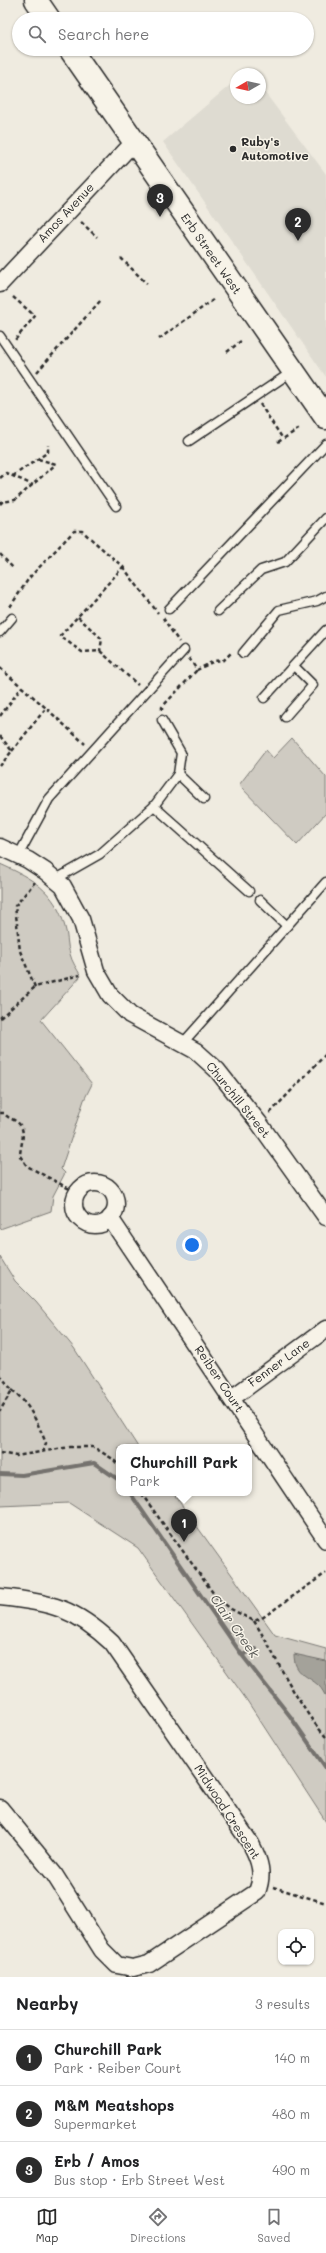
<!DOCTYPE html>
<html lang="en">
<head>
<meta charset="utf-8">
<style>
  body { margin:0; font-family:Mali,sans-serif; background:#f2f2f2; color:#202124 }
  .controls { position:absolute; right:12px; bottom:12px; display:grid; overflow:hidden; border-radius:8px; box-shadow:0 1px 3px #0004 }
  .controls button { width:36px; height:36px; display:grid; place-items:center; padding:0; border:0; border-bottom:1px solid #e0e0e0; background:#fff; color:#202124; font:20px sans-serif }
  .compass { position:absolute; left:230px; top:68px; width:36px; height:36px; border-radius:50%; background:#fff; box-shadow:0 1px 3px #0004; rotate:261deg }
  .you { position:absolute; left:192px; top:1245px; width:14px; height:14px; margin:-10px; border:3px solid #fff; border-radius:50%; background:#1a73e8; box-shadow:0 0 0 6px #1a73e833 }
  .badge { display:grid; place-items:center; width:26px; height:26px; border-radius:50%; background:#2b2b2b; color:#fff; font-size:13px; font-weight:700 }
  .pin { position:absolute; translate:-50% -33px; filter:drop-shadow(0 1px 2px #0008) }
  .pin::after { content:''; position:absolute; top:21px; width:14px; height:12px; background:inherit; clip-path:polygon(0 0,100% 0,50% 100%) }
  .popup { position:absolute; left:116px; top:1444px; width:136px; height:52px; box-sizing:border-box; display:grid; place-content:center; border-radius:8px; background:#fff; filter:drop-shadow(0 1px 3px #0005); font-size:13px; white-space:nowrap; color:#757577 }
  .popup b { font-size:15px; color:#202124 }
  .popup::after { content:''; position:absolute; left:50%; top:100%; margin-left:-8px; border:8px solid transparent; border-top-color:#fff }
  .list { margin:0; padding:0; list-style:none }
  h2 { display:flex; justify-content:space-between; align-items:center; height:52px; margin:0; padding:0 16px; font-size:17px }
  h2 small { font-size:13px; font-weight:400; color:#757577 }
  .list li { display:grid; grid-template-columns:26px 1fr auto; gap:12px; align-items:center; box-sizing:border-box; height:56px; padding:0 16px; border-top:1px solid #e0e0e0 }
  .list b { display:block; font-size:15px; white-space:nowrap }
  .list p { margin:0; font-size:13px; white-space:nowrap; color:#757577 }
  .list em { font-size:13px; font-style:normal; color:#757577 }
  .icon { flex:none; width:22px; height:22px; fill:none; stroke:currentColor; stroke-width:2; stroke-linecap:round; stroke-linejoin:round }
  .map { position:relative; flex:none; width:326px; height:1977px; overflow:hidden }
  .search { position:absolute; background:#fff; box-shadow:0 1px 3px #0004; left:12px; right:12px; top:12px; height:44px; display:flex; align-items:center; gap:10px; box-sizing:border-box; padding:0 14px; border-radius:22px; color:#757577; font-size:15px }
  .sheet { height:220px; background:#fff }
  nav { display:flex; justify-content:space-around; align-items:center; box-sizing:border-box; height:56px; border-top:1px solid #e0e0e0; background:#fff; font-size:11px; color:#757577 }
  nav a { display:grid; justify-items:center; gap:2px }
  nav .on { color:#2b2b2b }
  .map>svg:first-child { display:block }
  .built { fill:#dedbd1 }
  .green { fill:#cfcbc2; stroke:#7d7b76 }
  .water { fill:#a4a29a; stroke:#74726e }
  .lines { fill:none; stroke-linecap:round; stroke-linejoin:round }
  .stream { stroke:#74726e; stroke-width:4 }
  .service-casing { stroke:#2b2b2b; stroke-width:11 }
  .minor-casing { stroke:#2b2b2b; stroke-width:19 }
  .secondary-casing { stroke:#2b2b2b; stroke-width:25 }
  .path { stroke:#2b2b2b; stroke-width:2.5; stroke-dasharray:4 3; stroke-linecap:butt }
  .service { stroke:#f7f3e8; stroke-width:8 }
  .minor { stroke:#f7f3e8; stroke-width:16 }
  .secondary { stroke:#f7f3e8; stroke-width:22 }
  .poi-dot { fill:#2b2b2b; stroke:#f7f3e8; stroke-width:1.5 }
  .labels { text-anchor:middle; stroke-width:3; stroke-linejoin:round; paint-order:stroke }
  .poi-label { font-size:12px; font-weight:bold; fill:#2b2b2b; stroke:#f7f3e8; text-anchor:start }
  .street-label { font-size:12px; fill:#2b2b2b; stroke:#f7f3e8 }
  .water-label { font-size:13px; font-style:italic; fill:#555552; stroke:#f7f3e8 }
</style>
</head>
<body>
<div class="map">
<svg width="326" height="1977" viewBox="0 0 326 1977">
  <rect width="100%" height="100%" fill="#efebe0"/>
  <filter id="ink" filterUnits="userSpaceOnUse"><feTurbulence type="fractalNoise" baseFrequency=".025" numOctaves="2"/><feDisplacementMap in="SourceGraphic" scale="8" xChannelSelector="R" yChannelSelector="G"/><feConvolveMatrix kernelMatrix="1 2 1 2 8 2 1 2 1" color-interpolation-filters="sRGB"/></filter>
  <g filter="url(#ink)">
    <!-- built -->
    <polygon class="built" points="236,80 236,98 260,98 260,86 326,174 326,377 163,142"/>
    <!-- green -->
    <g class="green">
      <polygon points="292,738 326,777 326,813 297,845 239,785 266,750 273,758"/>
      <path d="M0,864c32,14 55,27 65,63 3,9 2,19 5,27 2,8 7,15 11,22l-40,44 51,64 -8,16 -23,69 4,4 -12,23 -2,15 -51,18z"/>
      <polygon points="0,1257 15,1281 36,1302 74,1348 138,1447 119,1447 119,1493 173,1493 275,1635 326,1649 326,1822 246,1699 138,1548 69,1503 0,1506"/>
    </g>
    <!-- water -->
    <path class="water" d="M294,1654l32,7v36c-2,-4 -4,-8 -7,-11 -11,-11 -25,-11 -25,-32z"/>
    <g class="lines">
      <!-- stream -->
      <g class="stream">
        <polyline points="0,1474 22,1475 94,1463 119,1480"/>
        <polyline points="130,1493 242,1655 290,1716 326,1768"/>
        <polyline points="242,1655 256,1649"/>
      </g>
      <!-- service casing -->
      <g class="service-casing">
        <g id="service">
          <polyline points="0,336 116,506"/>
          <polyline points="189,441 293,371"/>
          <polyline points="169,609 326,444"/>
          <polyline points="218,611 261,570 285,562 326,518"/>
          <polyline points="0,632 12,618"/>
          <polyline points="243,653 279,610 317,601 326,596"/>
          <polyline points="264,698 326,630"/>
          <polyline points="285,717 313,685 294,666"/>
          <polyline points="178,774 204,799"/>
          <polyline points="154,806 249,891"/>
          <polyline points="18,856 49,799 184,650"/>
          <polyline points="56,879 100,854 154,806 178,774 181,753 162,720"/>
          <polyline points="260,900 287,926"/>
          <polyline points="182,1044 326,882"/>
        </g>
      </g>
      <!-- minor casing -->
      <g class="minor-casing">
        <g id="minor">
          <polyline points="0,284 134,142"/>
          <polyline points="0,847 28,860 45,871 63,886 81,919 96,971 110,995 130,1015 196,1051 217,1070 259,1123 326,1217"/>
          <circle cx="95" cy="1204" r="21"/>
          <polyline points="110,1218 326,1540"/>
          <polyline points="232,1398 326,1329"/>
          <path d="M0,1597c50,5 75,11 112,46l139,201c9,17 13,30 6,48l-108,72 -16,4 -16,-3 -15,-15 -48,-76 -54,-66"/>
        </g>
      </g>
      <!-- secondary casing -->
      <g class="secondary-casing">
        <g id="secondary">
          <polyline points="36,0 49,19"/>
          <polyline points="70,49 326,418"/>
        </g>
      </g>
      <!-- path -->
      <g class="path">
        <polyline points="81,222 97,237"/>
        <polyline points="121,258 147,284"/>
        <polyline points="13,297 35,316 15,340"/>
        <polyline points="159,339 213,300"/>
        <polyline points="227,352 241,341"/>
        <polyline points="37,372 101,300"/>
        <polyline points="260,404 283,439"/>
        <polyline points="278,442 300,428"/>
        <polyline points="38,459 56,464"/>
        <polyline points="13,476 48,452 48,445"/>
        <polyline points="0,478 6,473 33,485"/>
        <polyline points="0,504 2,502 15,500 56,464"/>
        <polyline points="0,554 14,569"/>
        <polyline points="123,567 158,613"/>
        <polyline points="10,607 29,578 74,531 82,531 123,567 60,636 82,652 100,651 138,685"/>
        <polyline points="78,617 102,639 100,651"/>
        <polyline points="163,618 179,642"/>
        <polyline points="189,658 197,670 214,661 224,660 232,652"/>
        <polyline points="0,668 46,708"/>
        <polyline points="162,710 162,707 197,670"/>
        <polyline points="0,716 22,687"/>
        <polyline points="0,736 12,751 0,766"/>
        <polyline points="12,751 46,708 85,744"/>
        <polyline points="35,987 20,951 15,906 35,882"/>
        <polyline points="0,1018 35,987 80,975"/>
        <path d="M0,1113h4c4,6 8,5 13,9 11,8 3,23 3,34l7,10 50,27"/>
        <polyline points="270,1113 326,1054"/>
        <polyline points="0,1375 12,1390 0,1411"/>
        <path d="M12,1390c18,14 25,32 34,53l-3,9"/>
        <polyline points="0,1453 16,1456 70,1447 93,1447 113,1459 119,1466"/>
        <polyline points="141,1493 216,1597 231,1609 254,1621 262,1618 326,1573"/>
        <path d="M254,1621c24,38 42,83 72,116"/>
        <polyline points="273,1887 326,1903"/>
      </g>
      <!-- service -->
      <use href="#service" class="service"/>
      <!-- minor -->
      <use href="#minor" class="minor"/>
      <!-- secondary -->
      <use href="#secondary" class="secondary"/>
    </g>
  </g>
  <!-- markers -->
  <circle class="poi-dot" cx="233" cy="149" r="4"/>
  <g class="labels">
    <!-- poi labels -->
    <g class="poi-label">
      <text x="241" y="146">Ruby's<tspan x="241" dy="14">Automotive</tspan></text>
    </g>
    <!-- street labels -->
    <g class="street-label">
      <text transform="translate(66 213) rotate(-47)" y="4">Amos Avenue</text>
      <text transform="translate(211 254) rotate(55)" y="4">Erb Street West</text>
      <text transform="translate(238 1100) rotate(51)" y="4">Churchill Street</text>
      <text transform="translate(279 1363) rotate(-36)" y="4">Fenner Lane</text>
      <text transform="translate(219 1379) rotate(56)" y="4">Reiber Court</text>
      <text transform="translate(227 1812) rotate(57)" y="4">Midwood Crescent</text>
    </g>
    <!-- water labels -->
    <g class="water-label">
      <text transform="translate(235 1626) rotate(55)" y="5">Clair Creek</text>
    </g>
  </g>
</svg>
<div class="controls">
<button><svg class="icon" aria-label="locate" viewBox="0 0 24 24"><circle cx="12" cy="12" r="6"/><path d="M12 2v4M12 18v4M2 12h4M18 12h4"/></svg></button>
</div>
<svg class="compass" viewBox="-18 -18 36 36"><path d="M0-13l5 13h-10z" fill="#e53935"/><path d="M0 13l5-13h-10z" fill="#757577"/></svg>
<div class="you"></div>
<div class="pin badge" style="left:184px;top:1542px">1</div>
<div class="popup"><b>Churchill Park</b>Park</div>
<div class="pin badge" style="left:298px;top:241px">2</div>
<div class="pin badge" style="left:160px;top:217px">3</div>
<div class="search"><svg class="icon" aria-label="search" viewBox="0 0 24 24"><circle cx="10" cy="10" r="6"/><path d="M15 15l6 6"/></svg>Search here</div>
</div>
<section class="sheet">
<h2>Nearby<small>3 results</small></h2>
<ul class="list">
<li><span class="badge">1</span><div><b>Churchill Park</b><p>Park · Reiber Court</p></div><em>140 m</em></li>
<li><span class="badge">2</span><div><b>M&amp;M Meatshops</b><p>Supermarket</p></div><em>480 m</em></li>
<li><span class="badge">3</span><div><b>Erb / Amos</b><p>Bus stop · Erb Street West</p></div><em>490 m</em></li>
</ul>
</section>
<nav>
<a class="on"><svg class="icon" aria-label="map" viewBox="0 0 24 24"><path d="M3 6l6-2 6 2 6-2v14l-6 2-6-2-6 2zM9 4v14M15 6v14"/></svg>Map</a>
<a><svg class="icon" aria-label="directions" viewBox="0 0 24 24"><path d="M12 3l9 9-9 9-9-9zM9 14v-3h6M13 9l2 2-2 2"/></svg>Directions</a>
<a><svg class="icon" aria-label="saved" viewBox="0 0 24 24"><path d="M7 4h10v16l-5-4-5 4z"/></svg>Saved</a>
</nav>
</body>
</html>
